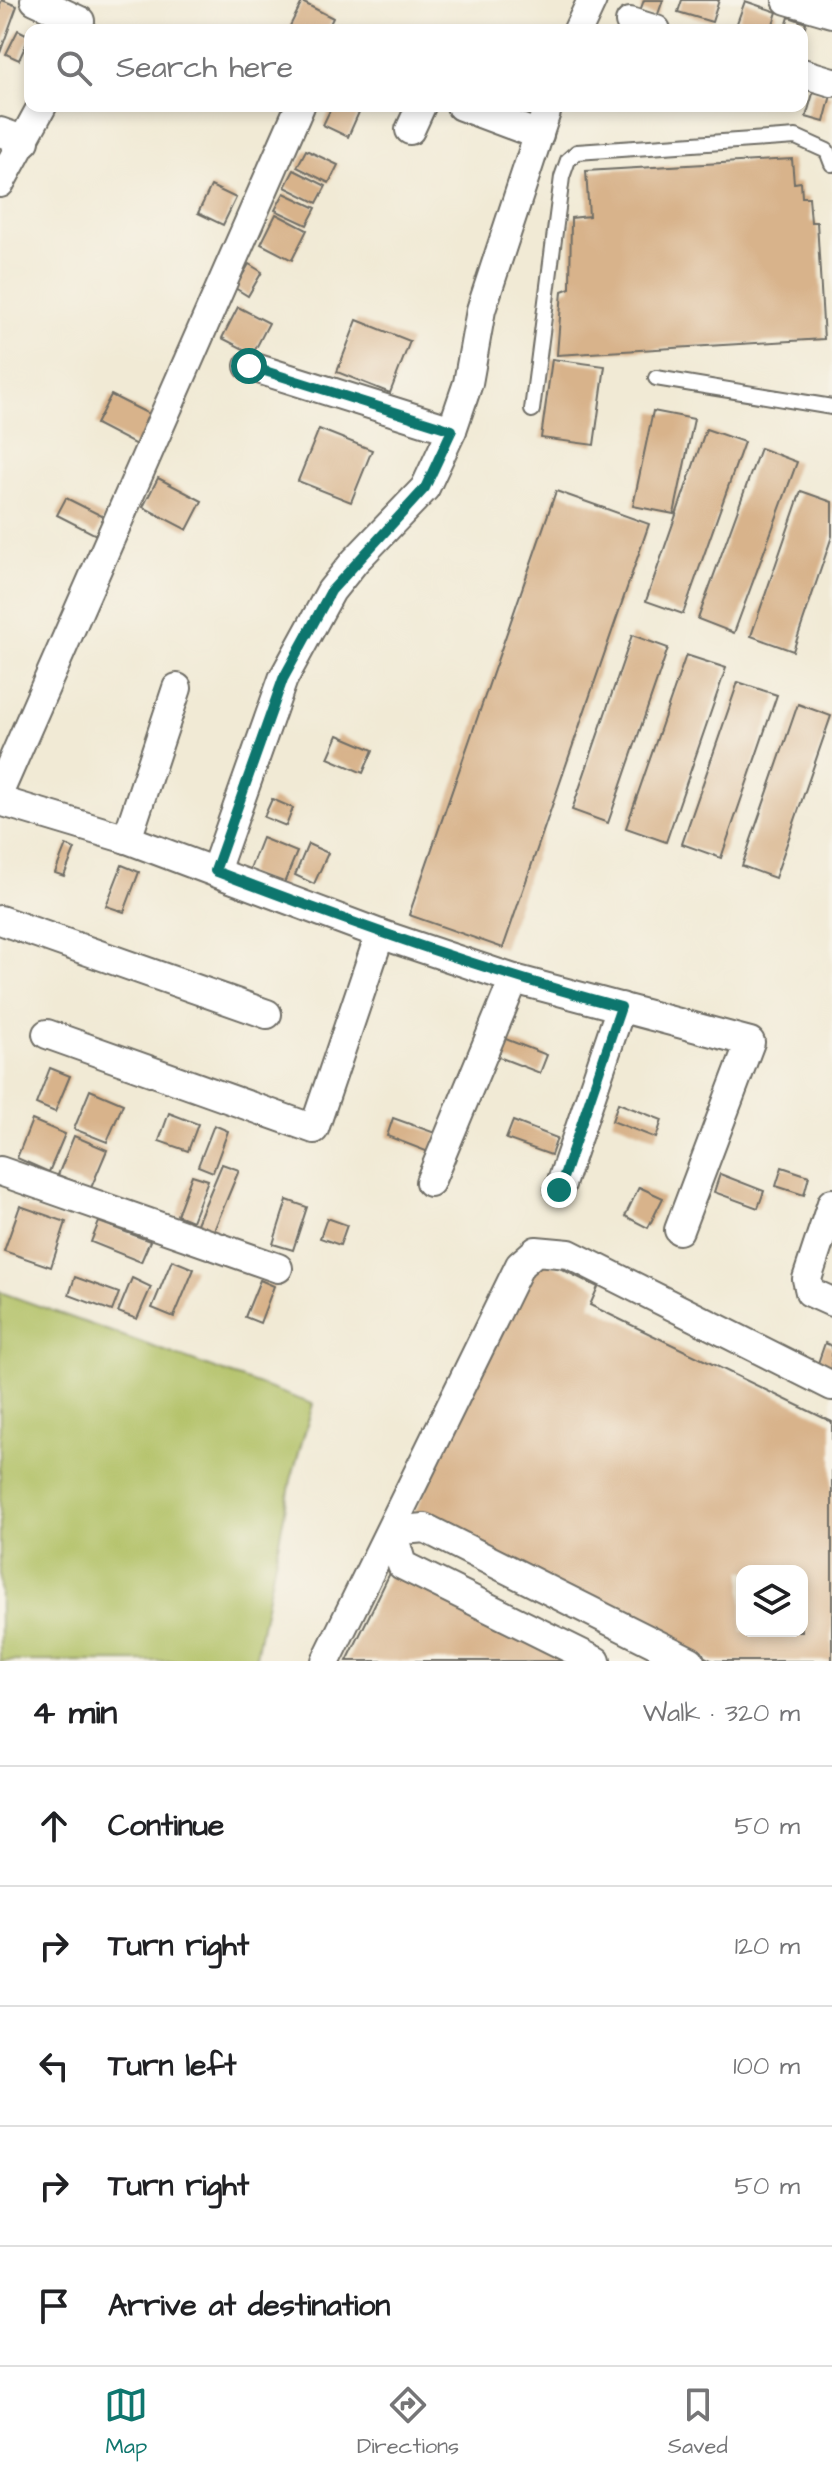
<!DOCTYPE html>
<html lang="en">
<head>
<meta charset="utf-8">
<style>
  body { margin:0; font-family:"Architects Daughter",sans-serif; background:#f2f2f2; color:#202124 }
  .controls { position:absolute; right:24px; bottom:24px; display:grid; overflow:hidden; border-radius:16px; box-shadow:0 4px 12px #0003 }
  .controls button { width:72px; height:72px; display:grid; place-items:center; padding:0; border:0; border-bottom:2px solid #e0e0e0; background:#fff; color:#202124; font:40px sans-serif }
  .stop { position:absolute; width:24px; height:24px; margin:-18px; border:6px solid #0f766e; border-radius:50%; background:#fff }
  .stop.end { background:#0f766e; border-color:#fff; box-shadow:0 2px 8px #0008 }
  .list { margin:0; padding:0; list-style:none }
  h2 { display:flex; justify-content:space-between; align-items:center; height:104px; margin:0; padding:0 32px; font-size:34px }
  h2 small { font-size:26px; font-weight:400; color:#757577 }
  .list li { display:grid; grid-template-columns:52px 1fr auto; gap:24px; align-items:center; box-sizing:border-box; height:120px; padding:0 32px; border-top:2px solid #e0e0e0 }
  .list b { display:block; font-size:30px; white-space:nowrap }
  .list em { font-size:26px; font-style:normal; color:#757577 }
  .icon { flex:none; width:44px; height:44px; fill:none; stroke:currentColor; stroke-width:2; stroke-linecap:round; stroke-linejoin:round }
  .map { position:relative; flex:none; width:832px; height:1661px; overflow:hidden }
  .search { position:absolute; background:#fff; box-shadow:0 4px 12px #0003; left:24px; right:24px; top:24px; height:88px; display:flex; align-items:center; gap:20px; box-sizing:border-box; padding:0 28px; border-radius:16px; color:#757577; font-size:30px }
  .sheet { height:704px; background:#fff }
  nav { display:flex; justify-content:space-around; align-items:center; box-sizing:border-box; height:112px; border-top:2px solid #e0e0e0; background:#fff; font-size:22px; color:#757577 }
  nav a { display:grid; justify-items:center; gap:4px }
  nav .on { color:#0f766e }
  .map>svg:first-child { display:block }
  .green { fill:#b0c063; stroke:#6e7647; stroke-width:2 }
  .building { fill:#d8b38b; fill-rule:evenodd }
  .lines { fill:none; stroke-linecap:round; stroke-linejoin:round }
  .service-casing { stroke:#706e66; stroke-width:18 }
  .minor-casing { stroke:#706e66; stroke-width:32 }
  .service { stroke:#fff; stroke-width:14 }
  .minor { stroke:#fff; stroke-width:28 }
  .route { stroke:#0f766e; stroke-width:10 }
</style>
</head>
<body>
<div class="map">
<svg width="832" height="1661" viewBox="0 0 832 1661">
  <rect width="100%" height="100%" fill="#f7f3e8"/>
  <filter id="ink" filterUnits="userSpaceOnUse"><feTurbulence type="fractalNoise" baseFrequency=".0125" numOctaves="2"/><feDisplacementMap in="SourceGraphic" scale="16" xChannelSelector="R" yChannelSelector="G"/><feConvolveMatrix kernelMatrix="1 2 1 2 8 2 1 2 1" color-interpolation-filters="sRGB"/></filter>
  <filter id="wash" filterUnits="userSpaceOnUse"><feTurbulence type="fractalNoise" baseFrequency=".006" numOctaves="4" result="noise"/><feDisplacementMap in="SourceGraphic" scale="32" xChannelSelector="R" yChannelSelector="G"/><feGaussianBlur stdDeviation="1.8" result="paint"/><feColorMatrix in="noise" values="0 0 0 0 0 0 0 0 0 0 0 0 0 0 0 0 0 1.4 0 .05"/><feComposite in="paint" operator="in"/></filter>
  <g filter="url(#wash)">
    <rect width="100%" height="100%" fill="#f1ead5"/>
    <!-- green -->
    <polygon class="green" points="0,1292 313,1404 291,1480 255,1661 0,1661"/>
    <g id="blocks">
      <!-- building -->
      <g class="building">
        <polygon points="2,0 17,6 0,53 0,4"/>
        <polygon points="644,0 663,0 657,17 640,11"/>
        <polygon points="682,0 719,0 712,22 678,12"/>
        <polygon points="745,1 777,12 771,30 736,26"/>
        <polygon points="302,2 333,18 327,30 288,30"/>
        <polygon points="789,17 806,23 804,30 785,30"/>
        <polygon points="18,30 30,36 19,60 6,54"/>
        <polygon points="814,90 831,95 824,122 806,117"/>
        <polygon points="332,106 352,106 360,110 348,137 323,125"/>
        <polygon points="306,150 338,165 329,183 297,167"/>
        <polygon points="792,159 794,183 801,182 802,197 809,197 811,222 817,222 824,339 557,355 562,291 570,288 571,218 589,216 586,171"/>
        <polygon points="294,170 326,186 317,203 285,187"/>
        <polygon points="211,186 236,198 223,225 198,213"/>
        <polygon points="284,193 316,208 307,225 275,210"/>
        <polygon points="276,214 307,230 292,260 261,244"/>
        <polygon points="249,264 262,272 248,296 235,288"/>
        <polygon points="238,307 269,323 253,354 222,338"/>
        <polygon points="357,320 410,341 390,393 337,372"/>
        <polygon points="552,359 605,366 594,445 541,438"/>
        <polygon points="111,395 155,417 140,447 96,424"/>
        <polygon points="653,411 694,419 674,514 633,506"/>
        <polygon points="319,429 372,450 351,502 298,481"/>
        <polygon points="706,429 744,442 683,614 646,601"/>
        <polygon points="760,448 797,462 734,633 698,619"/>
        <polygon points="158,478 202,501 187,530 143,507"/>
        <polygon points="556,491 649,524 503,948 409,915"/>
        <polygon points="801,491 832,502 832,536 793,651 751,636"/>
        <polygon points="66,498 104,517 96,535 57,515"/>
        <polygon points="632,635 668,648 608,823 572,810"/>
        <polygon points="686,655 726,668 666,842 626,828"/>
        <polygon points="738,682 777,695 721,858 682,844"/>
        <polygon points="798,704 831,716 775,878 742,866"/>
        <polygon points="338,735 373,750 363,773 328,758"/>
        <polygon points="272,799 293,808 286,826 264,817"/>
        <polygon points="262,838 297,852 282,888 248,874"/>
        <polygon points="308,844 328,853 314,884 295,875"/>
        <polygon points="66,845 75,849 64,876 55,873"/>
        <polygon points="122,865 139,872 124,912 106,906"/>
        <polygon points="503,1038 547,1055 540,1073 496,1056"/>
        <polygon points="50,1068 70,1076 55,1112 36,1104"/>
        <polygon points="90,1090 123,1104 107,1142 74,1129"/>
        <polygon points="618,1103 662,1120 656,1138 612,1121"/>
        <polygon points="169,1113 198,1124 188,1151 159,1141"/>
        <polygon points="393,1118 438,1134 431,1153 387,1136"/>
        <polygon points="32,1120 65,1134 49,1172 17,1158"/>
        <polygon points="513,1121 557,1138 551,1155 506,1139"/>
        <polygon points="214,1125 228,1131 213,1172 198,1166"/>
        <polygon points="74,1136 107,1150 91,1188 58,1175"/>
        <polygon points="222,1164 239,1170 213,1233 196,1226"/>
        <polygon points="782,1167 809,1176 804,1195 776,1186"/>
        <polygon points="720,1174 764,1191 758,1208 714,1192"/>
        <polygon points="192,1175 208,1180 192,1221 177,1215"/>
        <polygon points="639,1187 663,1198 648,1228 625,1216"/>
        <polygon points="287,1200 307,1207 293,1250 273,1244"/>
        <polygon points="20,1206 66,1222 51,1267 4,1251"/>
        <polygon points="327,1218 347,1225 340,1245 320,1238"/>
        <polygon points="99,1222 150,1241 141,1262 91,1242"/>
        <path d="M537,1257l61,30 -8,18 242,117v239h-119l-300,-145zM742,1571h60v60h-60z"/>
        <polygon points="172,1260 194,1269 174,1317 152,1308"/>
        <polygon points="75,1277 119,1293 112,1311 69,1295"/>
        <polygon points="132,1278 151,1287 137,1319 118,1312"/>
        <polygon points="260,1280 274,1286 260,1323 245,1317"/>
        <polygon points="825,1343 832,1346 832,1371 817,1366"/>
        <polygon points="390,1573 567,1661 347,1661"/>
      </g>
    </g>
  </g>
  <g filter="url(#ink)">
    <use href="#blocks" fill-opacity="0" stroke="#706e66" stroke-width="2"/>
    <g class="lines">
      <!-- service casing -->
      <g class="service-casing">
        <g id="service">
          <polyline points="656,378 832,407"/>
          <polyline points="532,410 562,177 568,160 577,152 796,137 827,151 832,164"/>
        </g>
      </g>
      <!-- minor casing -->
      <g class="minor-casing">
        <g id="minor">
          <polyline points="35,0 80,21"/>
          <polyline points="787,0 832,13"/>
          <polyline points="630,22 656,30"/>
          <polyline points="578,30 592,0"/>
          <polyline points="802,73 832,82"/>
          <polyline points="461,106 539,135"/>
          <polyline points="410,130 421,106"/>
          <polyline points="0,132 25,141"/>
          <polyline points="0,183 42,106"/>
          <polyline points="249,366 452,430"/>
          <polyline points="0,790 300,106"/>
          <polyline points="0,801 127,839 380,934 514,979 750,1042 679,1230"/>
          <polyline points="127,839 177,688"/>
          <polyline points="215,871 283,679 331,591 355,561 425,488 452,430 468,383 481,310 548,106"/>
          <polyline points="0,920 267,1014"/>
          <polyline points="47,1034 314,1129 380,934"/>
          <polyline points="0,1171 278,1268"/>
          <polyline points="430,1182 514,979"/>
          <polyline points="559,1190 621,1007"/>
          <polyline points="832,1203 807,1279 810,1292 832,1302"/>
          <polyline points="326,1661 520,1265 536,1251 569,1254 832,1386"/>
          <polyline points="596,1661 402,1565 392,1531 425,1528 690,1661"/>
        </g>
      </g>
      <!-- service -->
      <use href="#service" class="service"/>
      <!-- minor -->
      <use href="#minor" class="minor"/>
    </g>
  </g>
  <g class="lines" filter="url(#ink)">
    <!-- route -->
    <path class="route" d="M249,366l203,64 -27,58 -94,103 -48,88 -68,192c134,51 267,99 406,136l-62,183"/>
  </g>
</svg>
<div class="controls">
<button><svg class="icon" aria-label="layers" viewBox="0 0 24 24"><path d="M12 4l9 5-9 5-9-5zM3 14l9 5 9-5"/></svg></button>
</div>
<div class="stop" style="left:249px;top:366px"></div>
<div class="stop end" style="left:559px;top:1190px"></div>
<div class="search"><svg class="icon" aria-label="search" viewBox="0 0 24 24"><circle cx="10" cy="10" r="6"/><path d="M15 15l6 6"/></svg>Search here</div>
</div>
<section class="sheet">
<h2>4 min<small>Walk · 320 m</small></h2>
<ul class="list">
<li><svg class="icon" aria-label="ahead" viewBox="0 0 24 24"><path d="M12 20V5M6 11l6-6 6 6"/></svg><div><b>Continue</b></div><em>50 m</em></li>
<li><svg class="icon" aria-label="right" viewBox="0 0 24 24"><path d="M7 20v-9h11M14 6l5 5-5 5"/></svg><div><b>Turn right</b></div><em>120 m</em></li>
<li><svg class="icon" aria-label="left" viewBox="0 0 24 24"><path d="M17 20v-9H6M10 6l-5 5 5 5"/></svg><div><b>Turn left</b></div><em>100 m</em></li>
<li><svg class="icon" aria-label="right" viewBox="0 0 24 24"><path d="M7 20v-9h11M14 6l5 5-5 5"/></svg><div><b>Turn right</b></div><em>50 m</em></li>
<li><svg class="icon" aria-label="arrive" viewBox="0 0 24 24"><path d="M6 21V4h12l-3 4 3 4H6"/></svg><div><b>Arrive at destination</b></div></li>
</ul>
</section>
<nav>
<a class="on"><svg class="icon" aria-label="map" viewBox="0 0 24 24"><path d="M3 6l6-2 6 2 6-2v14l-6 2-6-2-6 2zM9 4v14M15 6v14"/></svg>Map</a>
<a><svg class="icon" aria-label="directions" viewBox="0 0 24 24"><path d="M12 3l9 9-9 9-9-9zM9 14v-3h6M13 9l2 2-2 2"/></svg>Directions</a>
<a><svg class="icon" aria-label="saved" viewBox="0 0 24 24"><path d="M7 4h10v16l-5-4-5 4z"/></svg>Saved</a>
</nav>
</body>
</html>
